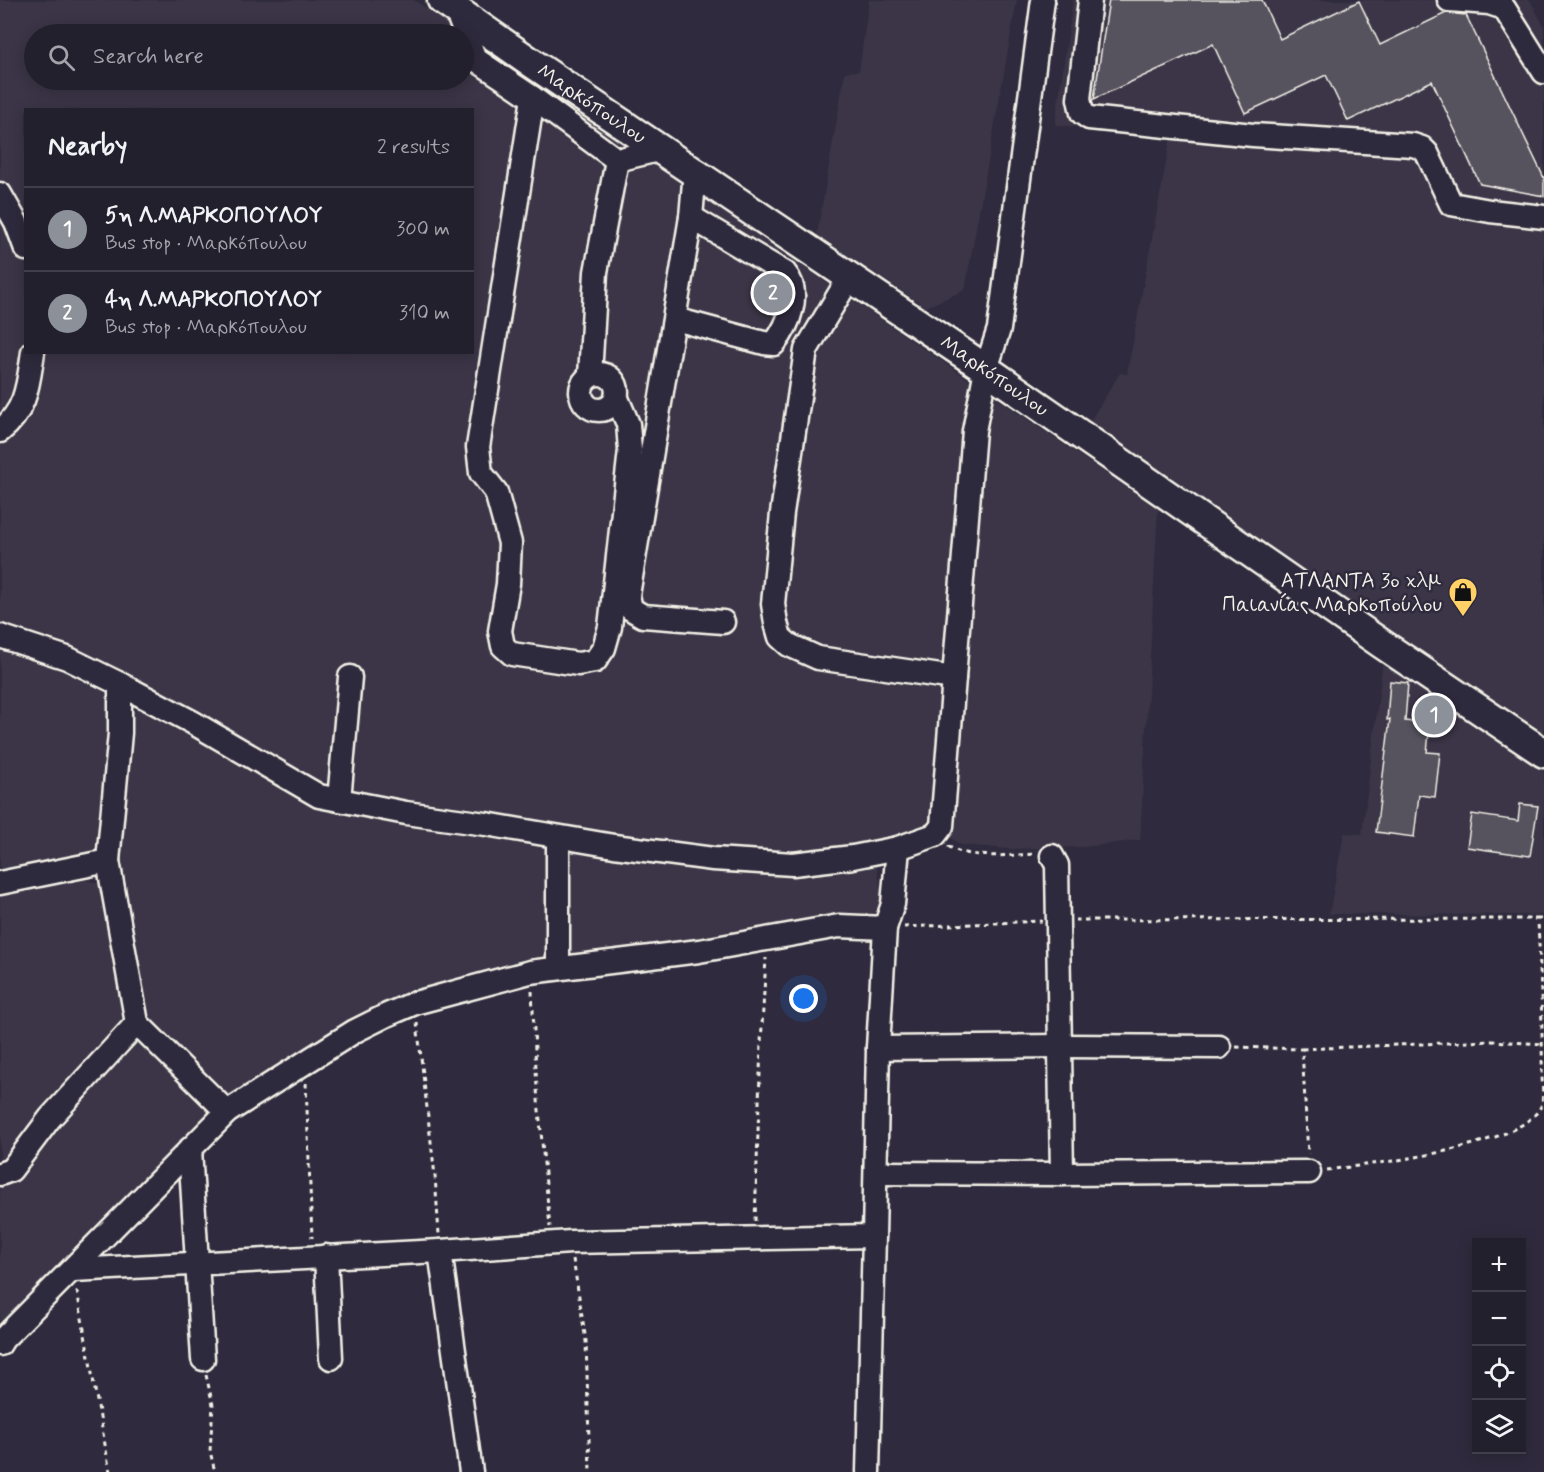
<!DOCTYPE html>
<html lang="en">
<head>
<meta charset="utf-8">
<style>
  body { margin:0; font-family:Mynerve,sans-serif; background:#2b2836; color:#f1f3f6 }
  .controls { position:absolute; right:18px; bottom:18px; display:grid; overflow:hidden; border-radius:0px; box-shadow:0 3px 15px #0003 }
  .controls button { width:54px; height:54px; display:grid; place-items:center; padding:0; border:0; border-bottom:2px solid #403e4a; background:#23202e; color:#f1f3f6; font:30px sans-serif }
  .you { position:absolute; left:804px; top:999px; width:21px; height:21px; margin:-15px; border:4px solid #fff; border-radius:50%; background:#1a73e8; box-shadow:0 0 0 9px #1a73e833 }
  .badge { display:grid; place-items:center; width:39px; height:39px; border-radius:50%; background:#8c9099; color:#fff; font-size:20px; font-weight:700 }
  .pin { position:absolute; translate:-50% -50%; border:3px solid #fff; box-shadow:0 2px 6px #0006 }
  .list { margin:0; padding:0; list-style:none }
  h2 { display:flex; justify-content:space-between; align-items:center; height:78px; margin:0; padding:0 24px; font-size:26px }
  h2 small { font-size:20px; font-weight:400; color:#a3a3aa }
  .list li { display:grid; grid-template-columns:39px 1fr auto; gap:18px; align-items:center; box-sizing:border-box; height:84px; padding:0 24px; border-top:2px solid #403e4a }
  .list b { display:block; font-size:22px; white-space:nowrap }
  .list p { margin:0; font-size:20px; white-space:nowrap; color:#a3a3aa }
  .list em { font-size:20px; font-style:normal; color:#a3a3aa }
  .icon { flex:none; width:33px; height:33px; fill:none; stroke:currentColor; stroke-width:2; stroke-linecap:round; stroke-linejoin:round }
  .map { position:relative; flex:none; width:1544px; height:1472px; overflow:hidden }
  .search { position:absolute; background:#23202e; box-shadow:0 3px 15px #0003; left:24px; top:24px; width:450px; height:66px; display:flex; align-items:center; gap:15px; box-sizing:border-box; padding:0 21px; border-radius:33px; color:#a3a3aa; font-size:22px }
  .panel { position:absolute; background:#23202e; box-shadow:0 3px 15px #0003; left:24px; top:108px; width:450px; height:246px; border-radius:0px }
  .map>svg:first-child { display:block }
  .built { fill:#3b3647; fill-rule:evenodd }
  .building { fill:#56525f; stroke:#f4f1e8; stroke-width:1.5 }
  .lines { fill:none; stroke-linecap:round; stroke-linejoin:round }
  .minor-casing { stroke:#f4f1e8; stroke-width:27 }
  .major-casing { stroke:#f4f1e8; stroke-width:33 }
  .path { stroke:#f4f1e8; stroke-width:3; stroke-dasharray:4.5 4.5; stroke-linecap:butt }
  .minor { stroke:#2f2a3d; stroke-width:22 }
  .major { stroke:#2f2a3d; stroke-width:28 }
  .labels { text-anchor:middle; stroke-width:5; stroke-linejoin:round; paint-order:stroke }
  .street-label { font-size:21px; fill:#f4f1e8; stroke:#2f2a3d }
  .poi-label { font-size:21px; fill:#f4f1e8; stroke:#2f2a3d; text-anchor:end }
</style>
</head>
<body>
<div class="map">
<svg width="1544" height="1472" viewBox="0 0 1544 1472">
  <rect width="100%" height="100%" fill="#2f2a3d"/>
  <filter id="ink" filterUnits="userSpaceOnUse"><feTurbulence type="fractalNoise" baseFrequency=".0167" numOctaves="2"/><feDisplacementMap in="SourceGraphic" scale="12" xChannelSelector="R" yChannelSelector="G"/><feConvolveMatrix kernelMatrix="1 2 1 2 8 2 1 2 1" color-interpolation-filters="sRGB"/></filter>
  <g filter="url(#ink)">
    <!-- built -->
    <g class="built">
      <path d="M0,0h414l744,509 -18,331 -57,7 -74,2 -48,-4 -14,-10 -40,-1 -34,8 7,45v15l-5,20 -350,46 -148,37 -151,102 -86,-86 -27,-161 12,-134 14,-22 -51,-25 16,11 8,21 -10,141 -102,28zM34,34h430v46h-430zM26,110h446v242h-446z"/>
      <polygon points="869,0 1017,0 965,290 926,307 817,235 845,72 859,71"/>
      <polygon points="1073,0 1530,0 1544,26 1544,740 1342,598 1087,426 1120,373 1127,374 1171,135 1055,125"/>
      <polygon points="1383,660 1544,772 1544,915 1329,914 1344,833 1362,834"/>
      <polygon points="85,880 110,886 128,1028 0,1167 0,896"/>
      <polygon points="138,1029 220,1112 0,1329 0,1179"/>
    </g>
    <!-- building -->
    <g class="building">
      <polygon points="1109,0 1262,0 1280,39 1359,1 1380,45 1446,13 1466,15 1544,178 1544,196 1480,184 1432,81 1348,121 1326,75 1245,113 1213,44 1094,99"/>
      <polygon points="1390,681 1408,683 1405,721 1430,724 1427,752 1440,753 1435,797 1419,795 1414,837 1376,832 1390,719 1387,720"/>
      <polygon points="1520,804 1538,806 1530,856 1467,847 1472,814 1518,821"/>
    </g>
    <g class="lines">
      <!-- minor casing -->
      <g class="minor-casing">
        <g id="minor">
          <polyline points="1090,0 1079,99 1082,113 1089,118 1253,135 1413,145 1422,148 1427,153 1451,204 1490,211 1544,217"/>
          <polyline points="1449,0 1489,3 1504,8 1544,72"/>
          <polyline points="456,10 475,59 533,98 617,160 662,149"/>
          <polyline points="533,98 478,447 481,473 496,492 510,543 508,584 500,631 503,646 512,654 578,664 595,661 604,648 610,627 630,450 628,424 616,396"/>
          <polyline points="695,171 691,217 628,595 631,609 643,616 723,622"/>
          <polyline points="0,194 16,222 26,249"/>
          <polyline points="849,278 806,350 782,513 773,604 776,623 780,637 789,645 818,658 954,678"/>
          <path d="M675,319l89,24 10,1c15,-19 28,-51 11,-71l-94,-56"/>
          <circle cx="599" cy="392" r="18"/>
          <polyline points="590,376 596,272 617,160"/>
          <path d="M0,431c27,-21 28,-47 33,-79"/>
          <polyline points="0,636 67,658 120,684 120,733 108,861 137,1023 227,1112"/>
          <polyline points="120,684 192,722 319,796 406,813 486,824 614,846 713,859 793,864 853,857 898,848 935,835 942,826 974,431 986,369 999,329 1043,0"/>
          <polyline points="339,800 350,677"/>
          <polyline points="898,848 893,904 885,928 878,1048 1062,1046 1219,1047"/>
          <polyline points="1052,856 1057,865 1062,1174 1309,1172"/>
          <polyline points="0,883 108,861"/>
          <polyline points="558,968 558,837"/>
          <polyline points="190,1149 203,1359"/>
          <polyline points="876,1173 1062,1174"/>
          <polyline points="0,1174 11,1170 50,1118 137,1023"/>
          <polyline points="440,1251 471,1472"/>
          <polyline points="326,1256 331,1358"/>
          <polyline points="73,1270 440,1251 571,1242 874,1236 878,1048"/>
          <polyline points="0,1344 3,1339 227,1112 355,1031 387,1015 415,1003 530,972 699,951 839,926 885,928"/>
          <polyline points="868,1472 874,1236"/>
        </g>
      </g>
      <!-- major casing -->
      <g class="major-casing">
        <g id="major">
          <path id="s1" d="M442,0l93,65 451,304 396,275 162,109"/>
        </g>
      </g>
      <!-- path -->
      <g class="path">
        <path d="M948,846c20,14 64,9 88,8"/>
        <polyline points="1075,920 1538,919"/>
        <polyline points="904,927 1042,921"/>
        <polyline points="532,991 537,1089 550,1227"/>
        <polyline points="417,1023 435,1176 439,1234"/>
        <polyline points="1236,1047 1302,1049 1308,1154"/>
        <polyline points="1302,1049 1492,1041 1543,1044"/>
        <polyline points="306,1083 312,1238"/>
        <path d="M1327,1170c44,-6 195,-22 214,-64 3,-8 1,-23 1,-32 1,-51 -2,-103 -4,-155h6"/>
        <polyline points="755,1221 761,1043 766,958"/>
        <polyline points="573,1259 586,1341 590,1472"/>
        <polyline points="77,1291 110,1472"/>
        <polyline points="206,1375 213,1405 210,1451 215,1472"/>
      </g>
      <!-- minor -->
      <use href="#minor" class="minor"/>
      <!-- major -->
      <use href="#major" class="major"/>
    </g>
  </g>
  <!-- icons -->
  <defs>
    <g id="shop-pin" transform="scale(1.5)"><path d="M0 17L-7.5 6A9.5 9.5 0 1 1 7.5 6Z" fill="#ffd166" stroke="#2f2a3d"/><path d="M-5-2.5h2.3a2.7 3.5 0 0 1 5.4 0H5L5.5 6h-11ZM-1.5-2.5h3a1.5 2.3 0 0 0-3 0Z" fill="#111"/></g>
  </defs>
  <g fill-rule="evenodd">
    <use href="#shop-pin" x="1463" y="592"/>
  </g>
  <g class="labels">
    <!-- street labels -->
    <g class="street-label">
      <text dy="7" stroke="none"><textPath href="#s1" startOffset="182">Μαρκόπουλου</textPath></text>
      <text dy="7" stroke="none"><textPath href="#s1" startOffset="668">Μαρκόπουλου</textPath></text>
    </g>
    <!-- poi labels -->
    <g class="poi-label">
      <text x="1442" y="587">ΑΤΛΑΝΤΑ 3ο χλμ<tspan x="1442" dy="24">Παιανίας Μαρκοπούλου</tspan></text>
    </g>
  </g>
</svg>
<div class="controls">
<button>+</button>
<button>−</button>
<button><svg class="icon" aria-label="locate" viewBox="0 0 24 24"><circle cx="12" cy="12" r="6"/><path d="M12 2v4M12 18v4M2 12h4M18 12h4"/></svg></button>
<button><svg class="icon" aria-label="layers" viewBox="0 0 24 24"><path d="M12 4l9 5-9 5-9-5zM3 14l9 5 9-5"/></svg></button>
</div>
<div class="you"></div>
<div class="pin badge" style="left:1434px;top:715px">1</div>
<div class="pin badge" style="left:773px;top:293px">2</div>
<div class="search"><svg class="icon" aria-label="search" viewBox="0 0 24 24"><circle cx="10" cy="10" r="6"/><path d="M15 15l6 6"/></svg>Search here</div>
<section class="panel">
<h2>Nearby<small>2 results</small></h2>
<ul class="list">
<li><span class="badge">1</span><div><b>5η Λ.ΜΑΡΚΟΠΟΥΛΟΥ</b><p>Bus stop · Μαρκόπουλου</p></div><em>300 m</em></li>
<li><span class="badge">2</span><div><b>4η Λ.ΜΑΡΚΟΠΟΥΛΟΥ</b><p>Bus stop · Μαρκόπουλου</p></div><em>310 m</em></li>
</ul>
</section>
</div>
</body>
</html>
